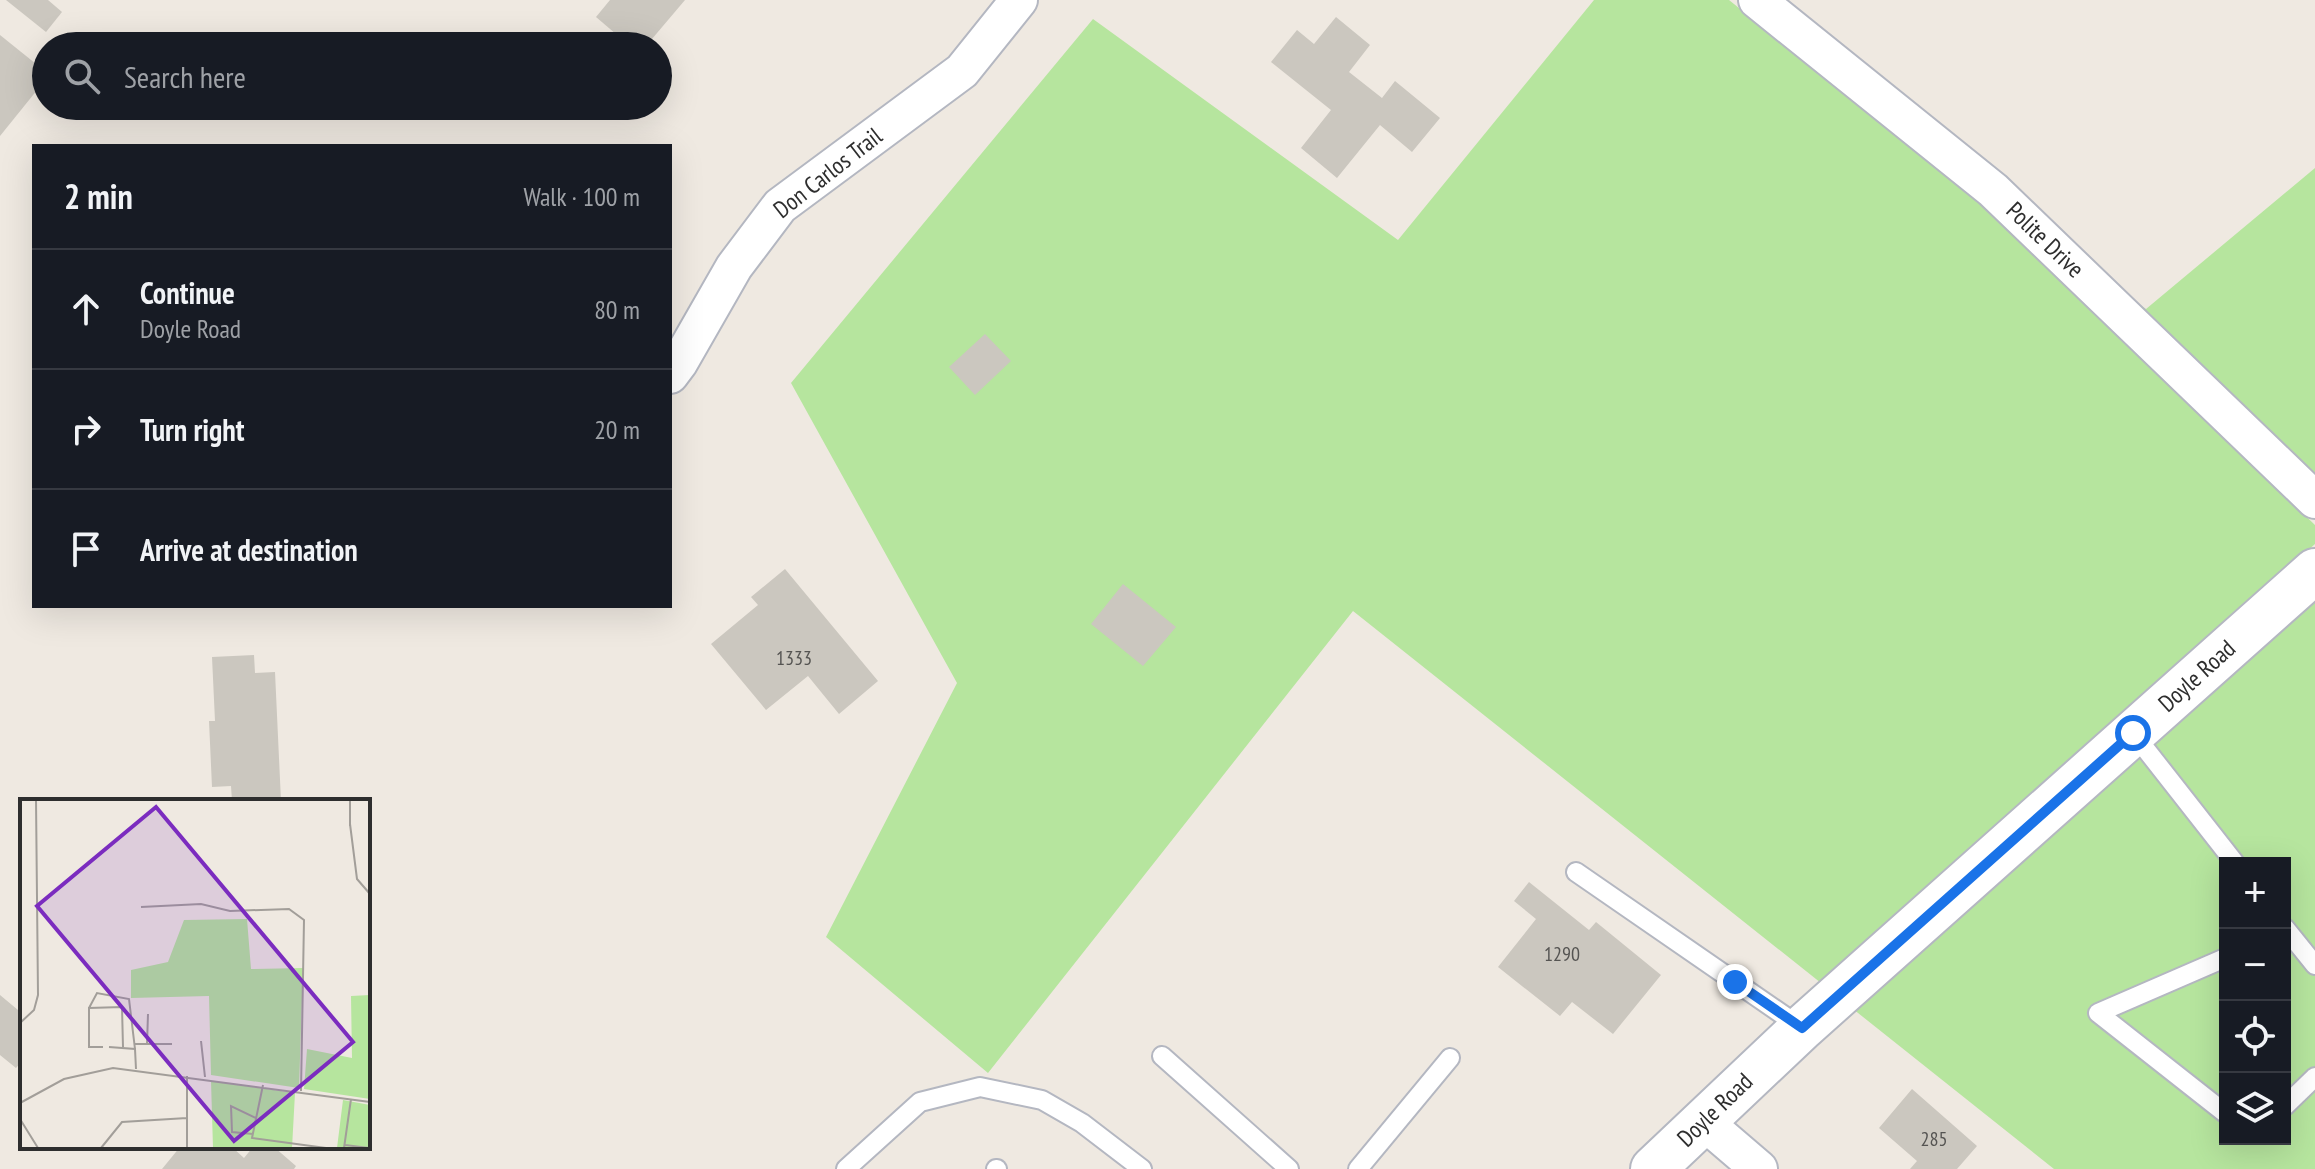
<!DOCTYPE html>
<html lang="en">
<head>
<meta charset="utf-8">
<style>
  body { margin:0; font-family:"PT Sans Narrow",sans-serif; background:#242831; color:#f1f3f6 }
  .controls { position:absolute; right:24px; bottom:24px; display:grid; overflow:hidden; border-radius:0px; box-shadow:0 8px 32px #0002 }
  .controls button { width:72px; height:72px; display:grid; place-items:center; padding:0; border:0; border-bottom:2px solid #363941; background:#171b24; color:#f1f3f6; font:40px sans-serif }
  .stop { position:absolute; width:24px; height:24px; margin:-18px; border:6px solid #1a73e8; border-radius:50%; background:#fff }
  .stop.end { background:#1a73e8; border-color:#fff; box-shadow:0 2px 8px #0008 }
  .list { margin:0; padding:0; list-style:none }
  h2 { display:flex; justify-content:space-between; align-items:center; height:104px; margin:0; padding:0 32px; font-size:34px }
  h2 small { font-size:26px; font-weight:400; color:#9ea1a6 }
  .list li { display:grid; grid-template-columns:52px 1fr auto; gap:24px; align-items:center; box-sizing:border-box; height:120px; padding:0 32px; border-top:2px solid #363941 }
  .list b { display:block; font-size:30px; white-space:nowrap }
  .list p { margin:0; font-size:26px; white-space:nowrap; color:#9ea1a6 }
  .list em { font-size:26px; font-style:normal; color:#9ea1a6 }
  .icon { flex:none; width:44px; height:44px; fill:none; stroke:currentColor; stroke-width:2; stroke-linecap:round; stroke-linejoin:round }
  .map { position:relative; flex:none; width:2315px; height:1169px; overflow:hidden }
  .search { position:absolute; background:#171b24; box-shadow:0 8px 32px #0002; left:32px; top:32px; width:640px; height:88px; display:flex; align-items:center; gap:20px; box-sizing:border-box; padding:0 28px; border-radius:44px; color:#9ea1a6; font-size:30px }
  .panel { position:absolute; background:#171b24; box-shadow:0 8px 32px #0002; left:32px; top:144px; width:640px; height:464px; border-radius:0px }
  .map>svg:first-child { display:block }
  .green { fill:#b6e59e; fill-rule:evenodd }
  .building { fill:#cbc7bf }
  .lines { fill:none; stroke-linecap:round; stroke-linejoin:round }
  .lane-casing { stroke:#b4b7c1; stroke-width:22 }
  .street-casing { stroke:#b4b7c1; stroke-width:40 }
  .secondary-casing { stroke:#b4b7c1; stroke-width:48 }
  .lane { stroke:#fff; stroke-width:18 }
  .street { stroke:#fff; stroke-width:36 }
  .secondary { stroke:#fff; stroke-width:44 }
  .route { stroke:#1a73e8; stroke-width:10 }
  .labels { text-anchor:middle; stroke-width:6; stroke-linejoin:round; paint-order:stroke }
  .number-label { font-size:20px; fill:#555452 }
  .street-label { font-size:24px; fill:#2e2e2e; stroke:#fff }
  .inset-road { fill:none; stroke:#a29e99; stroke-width:2 }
  .view { fill:#7b2cbf; fill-opacity:0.15; stroke:#7b2cbf; stroke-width:4 }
  .inset-edge { fill:none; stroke:#2e2e2e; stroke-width:4 }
</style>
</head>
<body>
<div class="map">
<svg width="2315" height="1169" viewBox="0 0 2315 1169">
  <rect width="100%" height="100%" fill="#efe9e1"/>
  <!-- green -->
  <g class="green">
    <polygon points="1594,0 1729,0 1981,203 2315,525 2315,544 1821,983 1353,611 988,1073 826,937 957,683 791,383 1093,19 1398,240"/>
    <polygon points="2315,168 2315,475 2134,301 2146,309"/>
    <path d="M2315,599v570h-261l-201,-160zM2225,863h60v276h-60z"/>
  </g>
  <!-- building -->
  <g class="building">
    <polygon points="6,0 48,0 62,12 46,32"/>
    <polygon points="610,0 685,0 646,46 630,46 596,17"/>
    <polygon points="1336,17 1370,45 1349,72 1382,98 1395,81 1440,118 1412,152 1380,125 1337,178 1301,148 1331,110 1271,62 1297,30 1314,44"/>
    <polygon points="0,35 46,72 46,79 0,136"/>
    <polygon points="985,334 1011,361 975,395 949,367"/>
    <polygon points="785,569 878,681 839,714 808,676 766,710 711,644 758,605 751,597"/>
    <polygon points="1123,584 1176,627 1143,666 1091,624"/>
    <polygon points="254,655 255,673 275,672 281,801 232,801 231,786 212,787 209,721 215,721 212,657"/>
    <polygon points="1529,882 1589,930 1596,922 1661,975 1613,1034 1572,1002 1560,1016 1498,967 1536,919 1514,901"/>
    <polygon points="0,995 18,1010 22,1005 22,1061 16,1068 0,1055"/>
    <polygon points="1912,1089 1977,1146 1957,1169 1910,1169 1917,1161 1879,1128"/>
    <polygon points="180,1147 232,1147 244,1158 253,1147 274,1147 296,1166 294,1169 162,1169"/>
  </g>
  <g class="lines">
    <!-- lane casing -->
    <g class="lane-casing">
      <g id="lane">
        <polyline points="2133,733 2235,863"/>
        <polyline points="1576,872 1802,1028"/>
        <polyline points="2285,928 2315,965"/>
        <polyline points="2225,958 2098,1013 2225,1113"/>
        <polyline points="1162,1056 1289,1169"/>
        <polyline points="2285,1106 2315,1077"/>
        <polyline points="846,1169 920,1102 980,1087 1042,1100 1082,1123 1142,1169"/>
        <polyline points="996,1169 997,1169"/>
        <polyline points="1358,1169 1450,1058"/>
      </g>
    </g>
    <!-- street casing -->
    <g class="street-casing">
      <g id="street">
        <polyline points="1757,0 1993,190 2315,500"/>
        <polyline points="670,375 679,363 734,267 780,206 962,71 1019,0"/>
        <polyline points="1703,1121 1759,1169"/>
      </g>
    </g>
    <!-- secondary casing -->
    <g class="secondary-casing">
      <polyline id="secondary" points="1653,1169 1802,1028 2315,571"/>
    </g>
    <!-- lane -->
    <use href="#lane" class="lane"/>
    <!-- street -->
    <use href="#street" class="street"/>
    <!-- secondary -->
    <use href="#secondary" class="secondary"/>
  </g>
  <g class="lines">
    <!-- route -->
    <polyline class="route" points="1735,982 1802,1028 2133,733"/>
  </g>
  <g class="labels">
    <!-- number labels -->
    <g class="number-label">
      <text x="794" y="665">1333</text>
      <text x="1562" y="961">1290</text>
      <text x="1934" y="1146">285</text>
    </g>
    <!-- street labels -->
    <g class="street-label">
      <text transform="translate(828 173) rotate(-38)" y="8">Don Carlos Trail</text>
      <text transform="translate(2045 240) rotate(44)" y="8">Polite Drive</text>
      <text transform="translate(2197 676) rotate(-42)" y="8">Doyle Road</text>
      <text transform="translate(1715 1110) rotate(-44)" y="8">Doyle Road</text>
    </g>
  </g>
  <!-- overview -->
  <g transform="translate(20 799)">
    <rect width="350" height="350" fill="#efe9e1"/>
    <path d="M227,120l4,50 52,-1 -4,120 -88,-13 -2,-79 -78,2v-28l37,-8 16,-42zM350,196v104l-66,-10 3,-40 45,9 -1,-62zM191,282l84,12 -3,55h-79zM323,301l27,5v43h-33z" fill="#b6e59e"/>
    <path class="inset-road" d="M330,1v26M330,25l7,55 13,15M121,108l60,-3 29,7 59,-2 15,11 -3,171M69,209l8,-15 32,6 6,50M0,224l14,-13 4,-15 -2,-195M181,242l4,36M115,245h37M127,245l1,-30M83,248h-14v-39l33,-1 1,40M89,248l26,2 1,20M243,286l-11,53 74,10M0,304l44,-24 49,-11 257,34M0,320l18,29M233,335l-21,-2 -1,-26 25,12M325,346l24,3 1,-12M81,349l21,-26 65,-4M167,349v-72M324,349l7,-49"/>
    <path class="view" d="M136,8l197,235 -119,99 -197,-235z"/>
    <rect width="350" height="350" class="inset-edge"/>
  </g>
</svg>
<div class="controls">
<button>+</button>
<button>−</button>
<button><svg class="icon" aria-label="locate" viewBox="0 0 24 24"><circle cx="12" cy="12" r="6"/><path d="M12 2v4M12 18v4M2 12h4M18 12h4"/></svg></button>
<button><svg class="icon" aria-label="layers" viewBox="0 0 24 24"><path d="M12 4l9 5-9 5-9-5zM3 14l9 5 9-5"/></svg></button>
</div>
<div class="stop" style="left:2133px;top:733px"></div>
<div class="stop end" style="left:1735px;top:982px"></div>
<div class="search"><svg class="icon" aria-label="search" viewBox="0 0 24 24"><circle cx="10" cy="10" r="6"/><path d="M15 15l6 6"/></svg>Search here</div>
<section class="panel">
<h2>2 min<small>Walk · 100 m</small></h2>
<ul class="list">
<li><svg class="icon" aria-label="ahead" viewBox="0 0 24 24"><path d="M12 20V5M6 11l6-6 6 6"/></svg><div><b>Continue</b><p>Doyle Road</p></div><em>80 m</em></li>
<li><svg class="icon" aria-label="right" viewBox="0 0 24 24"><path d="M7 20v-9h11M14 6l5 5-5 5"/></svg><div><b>Turn right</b></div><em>20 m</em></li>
<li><svg class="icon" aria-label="arrive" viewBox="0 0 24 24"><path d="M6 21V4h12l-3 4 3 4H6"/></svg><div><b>Arrive at destination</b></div></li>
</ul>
</section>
</div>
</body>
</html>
